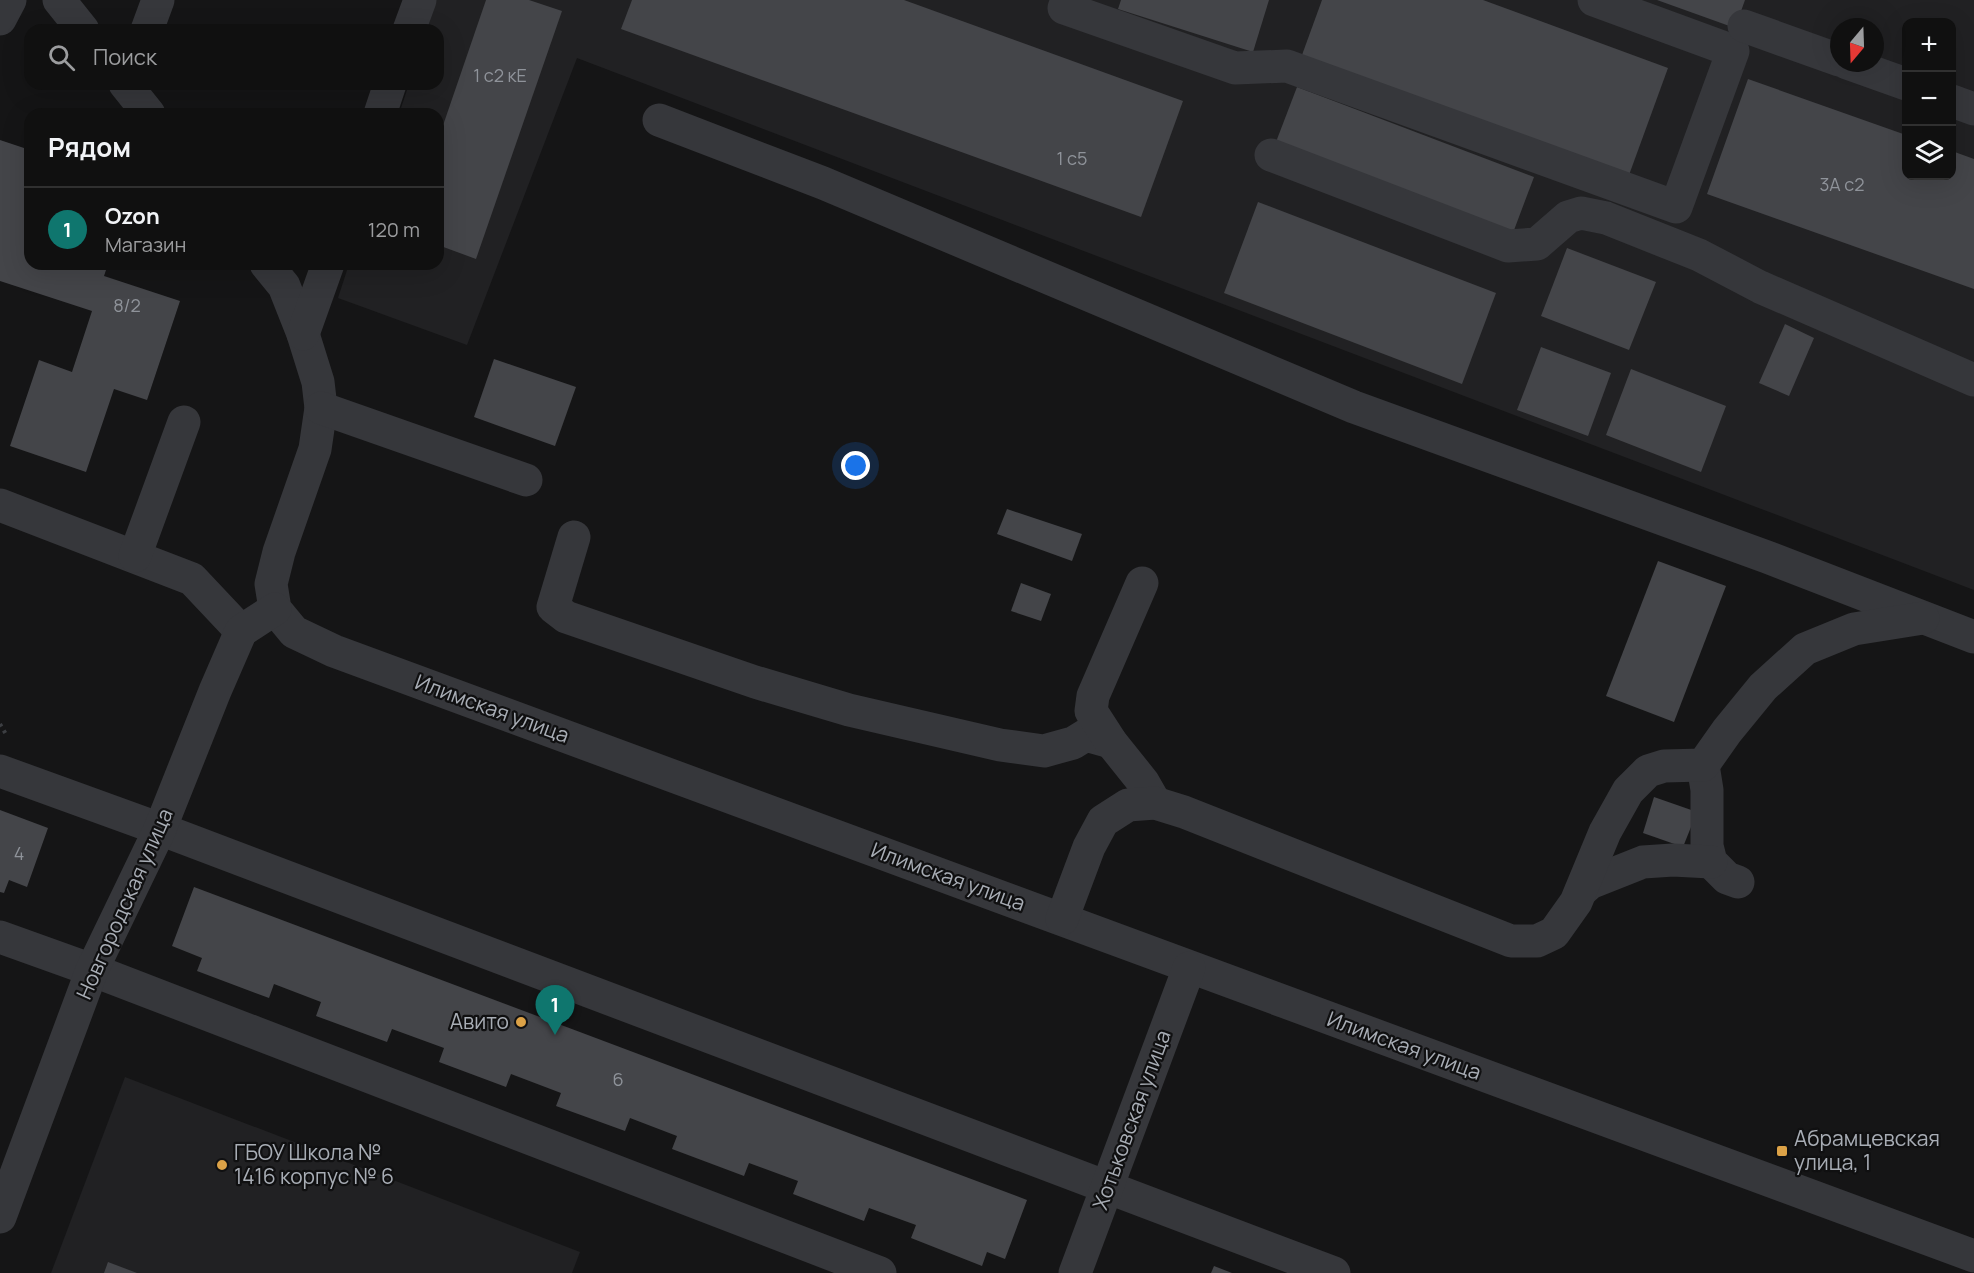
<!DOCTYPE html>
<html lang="ru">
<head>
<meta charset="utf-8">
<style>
  body { margin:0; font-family:Manrope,sans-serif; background:#191919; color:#f1f3f6 }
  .controls { position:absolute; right:18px; top:18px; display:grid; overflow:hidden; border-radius:12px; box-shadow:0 6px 24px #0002 }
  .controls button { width:54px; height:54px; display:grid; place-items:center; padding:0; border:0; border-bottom:2px solid #303030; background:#101010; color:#f1f3f6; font:30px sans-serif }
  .compass { position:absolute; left:1830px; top:18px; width:54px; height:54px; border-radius:50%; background:#101010; box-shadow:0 6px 24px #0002; rotate:199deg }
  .you { position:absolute; left:856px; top:466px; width:21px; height:21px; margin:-15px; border:4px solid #fff; border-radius:50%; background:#1a73e8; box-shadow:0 0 0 9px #1a73e833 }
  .badge { display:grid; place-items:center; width:39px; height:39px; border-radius:50%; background:#0f766e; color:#fff; font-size:20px; font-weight:700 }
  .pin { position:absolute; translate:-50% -50px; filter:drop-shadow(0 2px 3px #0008) }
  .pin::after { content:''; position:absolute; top:32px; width:21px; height:18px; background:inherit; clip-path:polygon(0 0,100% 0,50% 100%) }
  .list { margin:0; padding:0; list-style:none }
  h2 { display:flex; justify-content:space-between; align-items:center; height:78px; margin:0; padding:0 24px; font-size:26px }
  h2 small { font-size:20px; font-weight:400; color:#9c9d9f }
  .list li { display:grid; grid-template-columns:39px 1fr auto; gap:18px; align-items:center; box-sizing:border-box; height:84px; padding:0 24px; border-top:2px solid #303030 }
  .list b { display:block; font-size:22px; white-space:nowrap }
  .list p { margin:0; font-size:20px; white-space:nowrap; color:#9c9d9f }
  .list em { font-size:20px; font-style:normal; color:#9c9d9f }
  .icon { flex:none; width:33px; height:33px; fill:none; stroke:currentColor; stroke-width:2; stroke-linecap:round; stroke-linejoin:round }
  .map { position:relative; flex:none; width:1974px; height:1273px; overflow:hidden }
  .search { position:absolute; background:#101010; box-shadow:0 6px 24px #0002; left:24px; top:24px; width:420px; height:66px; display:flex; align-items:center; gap:15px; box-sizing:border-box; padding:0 21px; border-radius:18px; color:#9c9d9f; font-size:22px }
  .panel { position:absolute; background:#101010; box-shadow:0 6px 24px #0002; left:24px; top:108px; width:420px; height:162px; border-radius:18px }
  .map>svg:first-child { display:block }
  .built { fill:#212123; fill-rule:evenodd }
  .building { fill:#444549 }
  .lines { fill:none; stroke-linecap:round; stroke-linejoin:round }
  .path { stroke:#3c3e42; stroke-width:4; stroke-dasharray:3 4.5; stroke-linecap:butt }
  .minor { stroke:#36373b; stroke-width:33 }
  .poi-dot { fill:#dca247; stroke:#101011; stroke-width:2 }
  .labels { text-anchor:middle; stroke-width:4.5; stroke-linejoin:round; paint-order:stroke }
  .number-label { font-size:18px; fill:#8f939a }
  .street-label { font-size:21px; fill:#a8adb5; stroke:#101011 }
  .poi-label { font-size:21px; fill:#a8adb5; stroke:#101011; text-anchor:start }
</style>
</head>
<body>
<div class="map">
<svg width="1974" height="1273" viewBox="0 0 1974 1273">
  <rect width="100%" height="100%" fill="#151516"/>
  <!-- built -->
  <g class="built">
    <path d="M436,0h1538v590l-1397,-532 -110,287 -129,-47 11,-34h89v-150h-39l10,-30h29v-54h-12zM1906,22h46v154h-46zM1839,27h36v36h-36z"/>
    <polygon points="125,1077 580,1252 572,1273 51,1273"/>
  </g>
  <!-- building -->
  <g class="building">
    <polygon points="486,0 529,0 562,11 476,259 438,245 438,140"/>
    <polygon points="632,0 904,0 1183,101 1141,217 621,29"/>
    <polygon points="1121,0 1269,0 1253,52 1118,9"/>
    <polygon points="1322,0 1483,0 1668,68 1629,175 1302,55"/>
    <polygon points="1657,0 1745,0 1735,28"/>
    <polygon points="1748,79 1906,135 1906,176 1952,176 1952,151 1974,159 1974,289 1707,194"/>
    <polygon points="1297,87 1534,177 1508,246 1271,155"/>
    <polygon points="0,140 30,150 30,264 108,264 104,276 180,301 147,400 114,389 86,472 10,446 39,360 72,372 92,311 0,281"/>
    <polygon points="1258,202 1496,293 1462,384 1224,293"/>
    <polygon points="1567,248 1656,282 1629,350 1541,316"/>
    <polygon points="1785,324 1814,338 1789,396 1759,383"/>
    <polygon points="1541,347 1611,373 1588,436 1517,410"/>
    <polygon points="494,359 576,387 555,446 474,417"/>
    <polygon points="1631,369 1726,406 1701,472 1606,435"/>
    <polygon points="1007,509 1082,534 1072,561 997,534"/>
    <polygon points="1658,561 1726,586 1674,722 1606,696"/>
    <polygon points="1021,583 1051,594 1041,621 1011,611"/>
    <polygon points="1654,797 1697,812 1683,847 1643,833"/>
    <polygon points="0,810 48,828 27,887 9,880 4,893 0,892"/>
    <polygon points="194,887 1027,1200 1005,1259 987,1252 982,1266 911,1238 916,1225 869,1208 864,1221 793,1194 798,1181 749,1163 744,1176 672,1149 677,1136 630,1118 625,1131 556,1106 561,1093 511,1074 506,1087 439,1062 444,1048 392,1029 387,1042 316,1016 321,1002 274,984 269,998 197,971 202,958 172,946"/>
    <polygon points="108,1262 137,1273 104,1273"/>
    <polygon points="1214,1266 1232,1273 1211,1273"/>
  </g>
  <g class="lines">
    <!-- path -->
    <polyline class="path" points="0,724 7,736"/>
    <!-- minor -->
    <g class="minor">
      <polyline points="59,0 83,30"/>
      <polyline points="1067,0 1064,8 1235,68 1287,66 1676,207 1733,51 1594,0"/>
      <polyline points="0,19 10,0"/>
      <polyline points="1744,26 1839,60"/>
      <polyline points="147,30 158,0"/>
      <polyline points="409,30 420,0"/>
      <polyline points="1847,63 1906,84"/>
      <polyline points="125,84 149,114"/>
      <polyline points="1952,101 1974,109"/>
      <polyline points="380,114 390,84"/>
      <polyline points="659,120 823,183 1354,407 1767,557 1974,637"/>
      <polyline points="1271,155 1508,246 1537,244 1568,217 1581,213 1606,218 1699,255 1760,287 1974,380"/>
      <polyline points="266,264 284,286 303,334 318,382 321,408 315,449 279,552 271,584 275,609 294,632 334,651 1974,1256"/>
      <polyline points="303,334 328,264"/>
      <polyline points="321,408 526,480"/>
      <polyline points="0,505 192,579 241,631"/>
      <polyline points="574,537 553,607 566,617 755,682 849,710 1000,745 1044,751 1073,743 1086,735 1111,742"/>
      <polyline points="135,556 184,422"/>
      <polyline points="1142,583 1093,696 1091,711 1111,742 1143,782 1155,803"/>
      <polyline points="1703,765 1707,790 1707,846 1711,862 1727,878 1738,882"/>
      <polyline points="0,771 160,829 1334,1273"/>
      <polyline points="1581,891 1590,883 1643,862 1673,860 1711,862"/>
      <polyline points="1062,919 1089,847 1103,821 1128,805 1155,803 1184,812 1511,941 1537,941 1554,933 1576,902 1605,832 1628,791 1648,771 1664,766 1703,765 1727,731 1763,687 1805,649 1854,629 1923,618"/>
      <polyline points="0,937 92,970 880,1273"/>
      <polyline points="0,1217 92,970 160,829 215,691 241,631 275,609"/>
      <polyline points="1075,1273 1189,968"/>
    </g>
  </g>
  <!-- markers -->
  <g class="poi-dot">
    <circle cx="521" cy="1022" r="6"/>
    <rect x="1776" y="1145" width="12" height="12" rx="3"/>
    <circle cx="222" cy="1165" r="6"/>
  </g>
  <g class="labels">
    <!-- number labels -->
    <g class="number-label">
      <text x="500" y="82">1 с2 кЕ</text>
      <text x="1072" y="165">1 с5</text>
      <text x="1842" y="191">3А с2</text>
      <text x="127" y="312">8/2</text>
      <text x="19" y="860">4</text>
      <text x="618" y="1086">6</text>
    </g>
    <!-- street labels -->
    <g class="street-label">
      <text transform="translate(492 709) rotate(20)" y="7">Илимская улица</text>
      <text transform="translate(948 877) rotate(20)" y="7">Илимская улица</text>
      <text transform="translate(125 904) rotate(-66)" y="7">Новгородская улица</text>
      <text transform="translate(1404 1046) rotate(20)" y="7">Илимская улица</text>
      <text transform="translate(1132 1120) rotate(-70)" y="7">Хотьковская улица</text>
    </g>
    <!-- poi labels -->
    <g class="poi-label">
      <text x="509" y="1029" text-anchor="end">Авито</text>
      <text x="1794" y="1146">Абрамцевская<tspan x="1794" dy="24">улица, 1</tspan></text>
      <text x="234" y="1160">ГБОУ Школа №<tspan x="234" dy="24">1416 корпус № 6</tspan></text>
    </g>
  </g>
</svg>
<div class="controls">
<button>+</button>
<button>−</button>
<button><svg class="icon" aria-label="layers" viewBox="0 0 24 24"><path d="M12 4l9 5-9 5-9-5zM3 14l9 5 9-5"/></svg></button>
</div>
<svg class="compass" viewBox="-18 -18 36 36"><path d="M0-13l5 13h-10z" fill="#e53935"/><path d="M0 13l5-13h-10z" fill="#9c9d9f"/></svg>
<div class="you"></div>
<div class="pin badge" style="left:555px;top:1035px">1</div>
<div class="search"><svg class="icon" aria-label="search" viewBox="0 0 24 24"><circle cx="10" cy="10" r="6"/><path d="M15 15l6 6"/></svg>Поиск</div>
<section class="panel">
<h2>Рядом<small></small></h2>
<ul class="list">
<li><span class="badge">1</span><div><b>Ozon</b><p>Магазин</p></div><em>120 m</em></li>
</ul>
</section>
</div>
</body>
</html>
